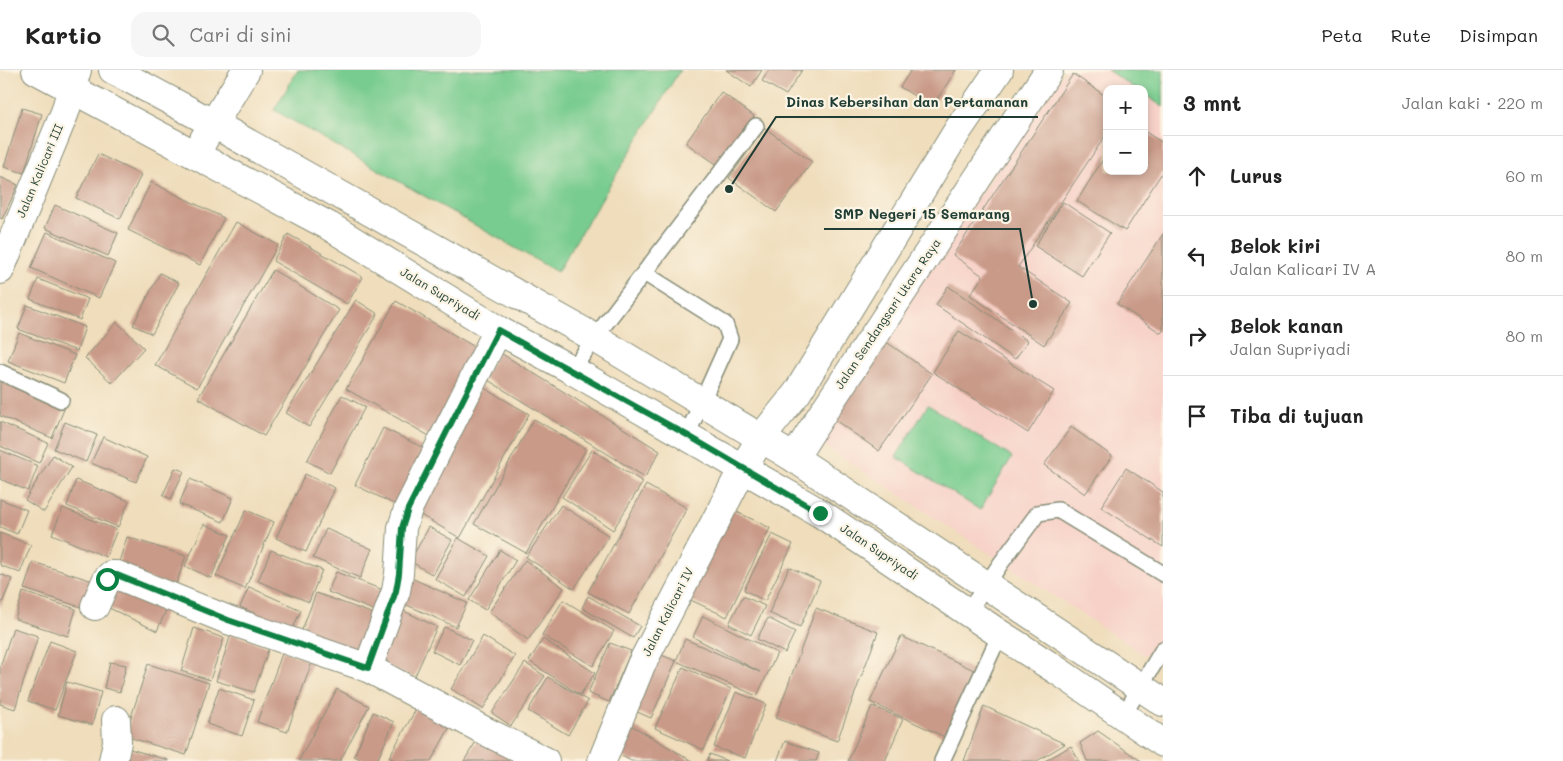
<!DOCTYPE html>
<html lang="id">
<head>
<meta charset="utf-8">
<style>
  body { margin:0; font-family:Mali,sans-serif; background:#f6f6f6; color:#222 }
  .controls { position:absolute; right:15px; top:15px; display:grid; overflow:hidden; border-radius:10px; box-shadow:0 2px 8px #0003 }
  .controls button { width:45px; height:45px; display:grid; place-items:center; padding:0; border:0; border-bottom:1px solid #e0e0e0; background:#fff; color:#222; font:25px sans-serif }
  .stop { position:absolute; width:15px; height:15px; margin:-11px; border:4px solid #0b8043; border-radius:50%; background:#fff }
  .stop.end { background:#0b8043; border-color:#fff; box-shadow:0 1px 5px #0008 }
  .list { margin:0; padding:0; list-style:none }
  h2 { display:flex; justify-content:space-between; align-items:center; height:65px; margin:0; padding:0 20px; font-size:21px }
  h2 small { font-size:16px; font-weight:400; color:#767676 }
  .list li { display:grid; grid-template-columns:32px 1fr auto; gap:15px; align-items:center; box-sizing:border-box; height:80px; padding:0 20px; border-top:1px solid #e0e0e0 }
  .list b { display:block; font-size:19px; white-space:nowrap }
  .list p { margin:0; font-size:16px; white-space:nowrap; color:#767676 }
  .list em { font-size:16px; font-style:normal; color:#767676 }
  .icon { flex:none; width:28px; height:28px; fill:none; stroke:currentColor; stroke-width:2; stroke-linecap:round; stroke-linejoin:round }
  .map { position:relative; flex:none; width:1163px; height:691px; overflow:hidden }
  header { display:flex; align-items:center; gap:30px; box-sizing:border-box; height:70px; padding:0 25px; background:#fff; border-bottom:1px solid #e0e0e0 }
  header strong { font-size:24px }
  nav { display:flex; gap:28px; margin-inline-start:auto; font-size:18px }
  .search { width:350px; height:45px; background:#f6f6f6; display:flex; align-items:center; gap:12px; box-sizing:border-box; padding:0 18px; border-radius:15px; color:#767676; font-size:19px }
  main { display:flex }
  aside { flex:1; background:#fff }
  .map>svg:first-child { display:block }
  .built { fill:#f7d1c8; fill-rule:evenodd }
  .green { fill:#78cc8f; stroke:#4c8462 }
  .building { fill:#c99a88 }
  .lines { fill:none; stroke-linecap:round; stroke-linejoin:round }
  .service-casing { stroke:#878d78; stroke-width:18 }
  .minor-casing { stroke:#878d78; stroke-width:30 }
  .tertiary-casing { stroke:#878d78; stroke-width:30 }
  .service { stroke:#fff; stroke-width:15 }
  .minor { stroke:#fff; stroke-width:28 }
  .tertiary { stroke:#fff; stroke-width:28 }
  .route { stroke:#0b8043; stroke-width:6 }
  .labels { text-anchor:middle; stroke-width:4.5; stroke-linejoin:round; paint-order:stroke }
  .street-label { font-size:12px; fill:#1f3d34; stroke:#fcf5e5 }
  .leader { fill:none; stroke:#1f3d34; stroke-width:2 }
  .callout-dot { fill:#1f3d34; stroke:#fcf5e5; stroke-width:2 }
  .callout-label { font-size:14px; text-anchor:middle; font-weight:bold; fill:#1f3d34; stroke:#fcf5e5; stroke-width:4.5; stroke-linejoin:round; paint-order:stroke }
</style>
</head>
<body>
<header>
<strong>Kartio</strong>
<div class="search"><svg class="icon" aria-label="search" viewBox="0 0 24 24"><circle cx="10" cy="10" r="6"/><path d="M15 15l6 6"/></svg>Cari di sini</div>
<nav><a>Peta</a><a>Rute</a><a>Disimpan</a></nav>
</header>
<main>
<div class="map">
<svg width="1163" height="691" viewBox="0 0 1163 691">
  <rect width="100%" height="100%" fill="#fcf5e5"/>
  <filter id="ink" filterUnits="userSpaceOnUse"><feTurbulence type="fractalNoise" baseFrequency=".02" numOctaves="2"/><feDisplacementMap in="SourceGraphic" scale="10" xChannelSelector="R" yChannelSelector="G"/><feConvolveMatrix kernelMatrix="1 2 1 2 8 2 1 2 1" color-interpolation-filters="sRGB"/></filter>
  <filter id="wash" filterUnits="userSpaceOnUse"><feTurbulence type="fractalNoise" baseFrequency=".0096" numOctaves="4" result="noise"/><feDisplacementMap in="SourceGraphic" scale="20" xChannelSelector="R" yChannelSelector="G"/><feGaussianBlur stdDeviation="1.12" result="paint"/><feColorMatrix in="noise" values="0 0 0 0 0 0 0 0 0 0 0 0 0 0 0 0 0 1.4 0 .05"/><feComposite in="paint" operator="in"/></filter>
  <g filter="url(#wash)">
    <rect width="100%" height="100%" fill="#efddbb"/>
    <!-- built -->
    <path class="built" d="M1066,0h97v597l-352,-230zM1107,19h37v82h-37z"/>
    <!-- green -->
    <g class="green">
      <polygon points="298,0 680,0 557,202 274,40"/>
      <polygon points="1107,0 1163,0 1163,37 1144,24 1144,19 1136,19"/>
      <polygon points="928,335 1012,387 980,440 896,387"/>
    </g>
    <g id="blocks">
      <!-- building -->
      <g class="building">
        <polygon points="726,0 762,0 751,17"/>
        <polygon points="769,0 802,0 786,25 762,11"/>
        <polygon points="911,0 956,0 932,37 900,17"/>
        <polygon points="1073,4 1107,27 1107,63 1018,197 1072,233 1044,275 970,225 983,206 953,185"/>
        <polygon points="721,22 754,46 719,96 686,73"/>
        <polygon points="22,38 42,44 24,103 4,97"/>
        <polygon points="765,58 812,92 776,142 729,108"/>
        <polygon points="1144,61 1163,73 1163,101 1125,161 1077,131 1107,83 1107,101 1144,101"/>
        <polygon points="98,84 141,105 120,149 76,128"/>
        <polygon points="0,107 18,115 2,149 0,148"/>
        <polygon points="151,112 224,148 200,195 128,160"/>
        <polygon points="1063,132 1110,163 1082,206 1035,176"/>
        <polygon points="55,135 118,163 108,186 45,158"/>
        <polygon points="236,152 278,175 197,318 155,295"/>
        <polygon points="47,162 115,193 99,228 31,198"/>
        <polygon points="288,164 363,207 347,234 273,191"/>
        <polygon points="1163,164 1163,261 1161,263 1117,234"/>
        <polygon points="273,200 339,240 264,366 198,328"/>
        <polygon points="160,203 179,213 152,264 133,255"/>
        <polygon points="38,209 88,229 80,250 30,229"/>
        <polygon points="948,216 1028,271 1015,289 936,235"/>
        <polygon points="356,230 378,244 309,357 286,343"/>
        <polygon points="396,231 480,280 431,367 346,319"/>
        <polygon points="27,235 85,257 77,281 18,259"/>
        <polygon points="117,252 144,278 112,313 85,288"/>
        <polygon points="959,261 1054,321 1028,363 933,302"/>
        <polygon points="19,263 75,285 64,313 8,291"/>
        <polygon points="885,271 932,304 879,381 832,348"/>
        <polygon points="499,282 660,381 645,407 483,307"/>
        <polygon points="0,309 65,337 52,368 0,346"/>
        <polygon points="481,316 529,344 460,468 412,440"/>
        <polygon points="342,325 365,337 330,403 307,391"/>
        <polygon points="534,349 586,379 526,483 474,454"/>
        <polygon points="0,352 48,373 39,393 0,376"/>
        <polygon points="65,352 97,365 86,392 54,379"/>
        <polygon points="1071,357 1112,386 1085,424 1044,395"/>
        <polygon points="383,358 428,380 400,437 355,415"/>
        <polygon points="103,367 147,387 136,412 91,393"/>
        <polygon points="0,380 38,396 28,421 0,409"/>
        <polygon points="592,380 643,412 613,460 562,427"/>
        <polygon points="53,385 72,397 44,442 25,430"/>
        <polygon points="175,398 184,401 171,429 163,425"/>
        <polygon points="1126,398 1163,422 1163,477 1101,437"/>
        <polygon points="305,404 335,418 306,482 276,468"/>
        <polygon points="190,409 233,428 223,452 179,434"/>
        <polygon points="76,410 129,431 118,457 67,436"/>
        <polygon points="646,415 687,438 629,544 588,522"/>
        <polygon points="0,429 27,440 17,464 0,457"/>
        <polygon points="561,435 609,466 574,519 526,487"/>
        <polygon points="725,436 770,458 727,547 682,526"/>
        <polygon points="63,438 117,460 106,487 52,464"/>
        <polygon points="246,440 274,452 245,519 216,506"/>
        <polygon points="204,454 230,465 211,508 185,496"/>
        <polygon points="429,457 452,470 433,505 410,491"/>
        <polygon points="326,459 372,479 360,508 313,488"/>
        <polygon points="0,463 31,475 20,503 0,495"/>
        <polygon points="772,464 793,474 765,531 744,520"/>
        <polygon points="127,467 186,486 175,517 117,498"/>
        <polygon points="458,468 489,486 466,527 435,509"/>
        <polygon points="271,480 322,500 309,532 258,511"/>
        <polygon points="500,480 516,490 485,540 469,530"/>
        <polygon points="525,490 564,518 528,570 489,542"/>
        <polygon points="33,492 96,512 87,539 24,519"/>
        <polygon points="789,497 820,511 800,557 769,543"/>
        <polygon points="336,502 391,523 383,544 328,522"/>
        <polygon points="0,504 12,509 0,538"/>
        <polygon points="409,507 467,533 456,557 398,531"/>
        <polygon points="115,513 167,538 157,561 105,536"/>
        <polygon points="249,517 301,540 292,560 240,537"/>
        <polygon points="23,522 76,539 68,566 15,549"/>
        <polygon points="316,523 382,547 365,592 299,568"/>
        <polygon points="588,526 640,556 633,568 582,538"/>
        <polygon points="743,526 765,536 751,565 729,554"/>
        <polygon points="563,530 614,561 593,596 542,565"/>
        <polygon points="816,538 878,562 837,671 776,648"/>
        <polygon points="400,539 437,557 414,608 376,591"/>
        <polygon points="703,546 777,583 757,626 676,591 685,569 760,602 693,567"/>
        <polygon points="768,548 795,562 785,583 757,569"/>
        <polygon points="444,557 472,570 460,595 432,581"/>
        <polygon points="13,558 38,566 15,639 0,634 0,597"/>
        <polygon points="194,558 224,568 210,610 181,601"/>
        <polygon points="231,564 269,577 254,622 216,611"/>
        <polygon points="483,566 515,586 483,639 451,619"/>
        <polygon points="901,566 976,601 945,667 870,632"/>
        <polygon points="543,569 595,603 580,625 529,591"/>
        <polygon points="50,571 77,581 55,640 28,631"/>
        <polygon points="610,573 631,581 609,632 588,623"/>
        <polygon points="283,581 312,592 287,662 257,652"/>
        <polygon points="659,584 676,591 651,648 635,641"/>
        <polygon points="110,592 126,595 120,622 104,618"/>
        <polygon points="525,593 545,606 511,656 492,643"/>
        <polygon points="148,594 209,613 186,685 125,666"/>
        <polygon points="683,597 731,619 704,680 655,658"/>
        <polygon points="548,607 588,631 568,665 528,641"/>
        <polygon points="67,612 101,622 92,655 58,645"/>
        <polygon points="219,618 254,630 242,666 207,654"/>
        <polygon points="337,619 369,636 340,691 301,691 299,690"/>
        <polygon points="736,622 766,634 745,688 714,677"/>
        <polygon points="419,634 452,653 431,691 396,691 389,687"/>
        <polygon points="872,636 903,649 885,691 848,691"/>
        <polygon points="984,636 1065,674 1037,691 964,691"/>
        <polygon points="373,642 394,652 377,691 365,691 354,686"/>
        <polygon points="631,655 692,691 631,691 615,682"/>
        <polygon points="1098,661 1138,689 1142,691 1087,691 1080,673"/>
        <polygon points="480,665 517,691 464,691"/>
        <polygon points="785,671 819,683 816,691 777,691"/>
        <polygon points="1071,676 1079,691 1045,691"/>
        <polygon points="130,679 168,690 168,691 127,691"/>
        <polygon points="710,684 727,691 707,691"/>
      </g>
    </g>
  </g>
  <g filter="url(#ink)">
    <use href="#blocks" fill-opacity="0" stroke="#878d78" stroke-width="1"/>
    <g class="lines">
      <!-- service casing -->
      <g class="service-casing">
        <g id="service">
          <polyline points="644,203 725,254 730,269 687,365"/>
          <polyline points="572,300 605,254 756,56"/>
          <polyline points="0,302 61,330"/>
          <polyline points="968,542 1001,493 1038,443 1058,440 1163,504"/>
          <polyline points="1123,646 1163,579"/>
          <polyline points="942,691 1000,564"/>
        </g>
      </g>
      <!-- minor casing -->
      <g class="minor-casing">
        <g id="minor">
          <polyline points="195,84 246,0"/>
          <polyline points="0,200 65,42 77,0"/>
          <polyline points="794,388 824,341 1049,0"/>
          <polyline points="95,536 107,509 111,505 117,505 228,550 368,598 485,661 545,691"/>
          <polyline points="368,598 396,521 399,504 402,458 408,439 498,260"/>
          <polyline points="113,691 117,672 116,650"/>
          <polyline points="602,691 641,595 743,398 761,368 797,323 958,60 999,0"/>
        </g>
      </g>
      <!-- tertiary casing -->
      <g class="tertiary-casing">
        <g id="tertiary">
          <polyline points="36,0 329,156 498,260 572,300 820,443 1000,564 1058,601 1163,673"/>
          <polyline points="113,0 214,54 595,268 794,388 1163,632"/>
        </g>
      </g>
      <!-- service -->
      <use href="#service" class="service"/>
      <!-- minor -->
      <use href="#minor" class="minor"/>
      <!-- tertiary -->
      <use href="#tertiary" class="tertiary"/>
    </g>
  </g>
  <g class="lines" filter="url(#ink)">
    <!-- route -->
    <polyline class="route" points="107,509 111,505 117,505 228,550 368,598 396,521 399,504 402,458 408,439 498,260 687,365 820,443"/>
  </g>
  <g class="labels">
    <!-- street labels -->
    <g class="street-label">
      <text transform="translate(40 101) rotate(-67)" y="4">Jalan Kalicari III</text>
      <text transform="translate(440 224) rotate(31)" y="4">Jalan Supriyadi</text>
      <text transform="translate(888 244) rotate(-56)" y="4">Jalan Sendangsari Utara Raya</text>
      <text transform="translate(879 482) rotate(34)" y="4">Jalan Supriyadi</text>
      <text transform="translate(668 542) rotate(-63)" y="4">Jalan Kalicari IV</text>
    </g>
  </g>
  <!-- callouts -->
  <path class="leader" d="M729 119L776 47H1038M1033 234L1020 159H824"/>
  <g class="callout-dot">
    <circle cx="729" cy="119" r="5"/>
    <circle cx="1033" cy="234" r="5"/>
  </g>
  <g class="callout-label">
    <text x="907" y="37">Dinas Kebersihan dan Pertamanan</text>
    <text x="922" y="149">SMP Negeri 15 Semarang</text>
  </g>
</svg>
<div class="controls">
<button>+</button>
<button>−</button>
</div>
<div class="stop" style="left:107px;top:509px"></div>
<div class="stop end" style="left:820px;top:443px"></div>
</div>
<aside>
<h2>3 mnt<small>Jalan kaki · 220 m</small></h2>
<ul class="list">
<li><svg class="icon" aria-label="ahead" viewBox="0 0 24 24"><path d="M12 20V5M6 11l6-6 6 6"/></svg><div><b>Lurus</b></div><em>60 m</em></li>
<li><svg class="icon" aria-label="left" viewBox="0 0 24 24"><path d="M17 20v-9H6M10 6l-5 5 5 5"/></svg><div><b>Belok kiri</b><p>Jalan Kalicari IV A</p></div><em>80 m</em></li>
<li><svg class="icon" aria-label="right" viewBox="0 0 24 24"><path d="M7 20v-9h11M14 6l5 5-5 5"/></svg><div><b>Belok kanan</b><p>Jalan Supriyadi</p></div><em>80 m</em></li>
<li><svg class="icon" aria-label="arrive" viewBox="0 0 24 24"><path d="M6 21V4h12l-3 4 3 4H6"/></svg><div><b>Tiba di tujuan</b></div></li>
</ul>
</aside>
</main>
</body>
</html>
